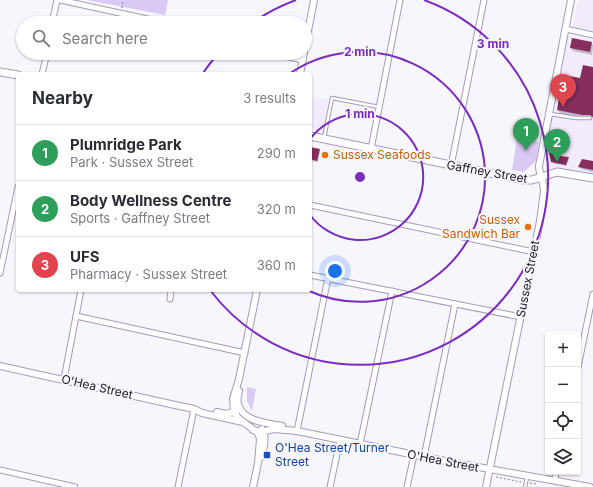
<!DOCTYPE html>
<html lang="en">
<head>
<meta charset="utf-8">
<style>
  body { margin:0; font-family:Inter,sans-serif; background:#f2f2f3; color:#2b2b33 }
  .controls { position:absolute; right:12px; bottom:12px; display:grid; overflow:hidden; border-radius:4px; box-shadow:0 1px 3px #0004 }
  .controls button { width:36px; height:36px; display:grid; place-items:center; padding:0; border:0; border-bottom:1px solid #e1e1e2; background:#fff; color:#2b2b33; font:20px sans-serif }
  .you { position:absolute; left:335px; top:271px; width:14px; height:14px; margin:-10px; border:3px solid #fff; border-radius:50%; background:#1a73e8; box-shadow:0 0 0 6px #1a73e833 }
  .badge { display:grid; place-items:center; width:26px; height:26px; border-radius:50%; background:#2563eb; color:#fff; font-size:13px; font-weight:700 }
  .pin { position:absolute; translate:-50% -33px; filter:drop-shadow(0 1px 2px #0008) }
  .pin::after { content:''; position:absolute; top:21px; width:14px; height:12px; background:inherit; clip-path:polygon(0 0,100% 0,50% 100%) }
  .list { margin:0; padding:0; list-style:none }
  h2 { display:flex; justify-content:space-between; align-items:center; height:52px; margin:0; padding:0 16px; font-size:17px }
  h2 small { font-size:13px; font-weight:400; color:#7c7c81 }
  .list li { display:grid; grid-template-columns:26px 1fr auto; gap:12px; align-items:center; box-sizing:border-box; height:56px; padding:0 16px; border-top:1px solid #e1e1e2 }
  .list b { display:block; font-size:15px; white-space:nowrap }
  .list p { margin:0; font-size:13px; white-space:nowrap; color:#7c7c81 }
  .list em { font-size:13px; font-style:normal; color:#7c7c81 }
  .icon { flex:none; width:22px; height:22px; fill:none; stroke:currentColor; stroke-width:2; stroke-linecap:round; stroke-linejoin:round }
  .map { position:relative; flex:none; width:593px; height:487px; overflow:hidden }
  .search { position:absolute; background:#fff; box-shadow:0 1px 3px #0004; left:16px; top:16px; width:296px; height:44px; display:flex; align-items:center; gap:10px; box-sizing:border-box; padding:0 14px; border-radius:22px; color:#7c7c81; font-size:15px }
  .panel { position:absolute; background:#fff; box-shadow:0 1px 3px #0004; left:16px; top:72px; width:296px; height:220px; border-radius:4px }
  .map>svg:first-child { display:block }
  .built { fill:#f1ebfc }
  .park { fill:#d8c9f5 }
  .shadow { fill:#0003 }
  .building { fill:#862f5f }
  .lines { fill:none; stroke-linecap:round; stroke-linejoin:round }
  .service-casing { stroke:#a69abb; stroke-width:4.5 }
  .minor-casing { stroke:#a69abb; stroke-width:7 }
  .tertiary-casing { stroke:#a69abb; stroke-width:8 }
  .secondary-casing { stroke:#a69abb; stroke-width:9 }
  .path { stroke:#7f7c86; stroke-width:1; stroke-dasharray:2 2; stroke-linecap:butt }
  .service { stroke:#fff; stroke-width:2.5 }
  .minor { stroke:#fff; stroke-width:5 }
  .tertiary { stroke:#fff; stroke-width:6 }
  .secondary { stroke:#fff; stroke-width:7 }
  .ring { fill:none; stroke:#7b2cbf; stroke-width:2 }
  .food-dot { fill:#e8710a; stroke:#f8f6fd; stroke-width:1.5 }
  .transit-dot { fill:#1a4fb4; stroke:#f8f6fd; stroke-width:1.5 }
  .labels { text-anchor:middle; stroke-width:4; stroke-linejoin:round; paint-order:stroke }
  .food-label { font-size:12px; fill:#c56008; stroke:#f8f6fd; text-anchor:start }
  .street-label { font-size:12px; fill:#1c1824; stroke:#f8f6fd }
  .transit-label { font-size:12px; fill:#164399; stroke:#f8f6fd; text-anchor:start }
  .centre { fill:#7b2cbf; stroke:#f8f6fd; stroke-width:2 }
  .ring-label { font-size:12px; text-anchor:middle; font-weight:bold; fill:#7b2cbf; stroke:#f8f6fd; stroke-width:4; stroke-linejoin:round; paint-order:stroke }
</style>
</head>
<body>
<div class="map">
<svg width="593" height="487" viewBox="0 0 593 487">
  <rect width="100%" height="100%" fill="#f8f6fd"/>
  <!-- built -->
  <g class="built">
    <polygon points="578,0 593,0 593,31 573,27"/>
    <polygon points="567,35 593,40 593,175 546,166 544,152"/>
    <polygon points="310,96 328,99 323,131 310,128"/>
  </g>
  <!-- park -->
  <g class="park">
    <polygon points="87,0 168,0 165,15"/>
    <polygon points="517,138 539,142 536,161 524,172 512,170"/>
    <polygon points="247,387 256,389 252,411 247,401"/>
  </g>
  <!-- shadow -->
  <g class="shadow">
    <polygon points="591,43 593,45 592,55 573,51 571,48"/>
    <polygon points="593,68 593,118 585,118 560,114 558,110 581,79"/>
    <polygon points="561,146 560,157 569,159 566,166 553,163 552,162"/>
    <polygon points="310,148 319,150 320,152 318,162 310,161"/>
    <polygon points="593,162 593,172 581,169 580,167"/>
  </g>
  <!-- building -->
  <g class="building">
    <polygon points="572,38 592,42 590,52 570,48"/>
    <polygon points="583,65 593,67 593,117 590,115 582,115 557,110 563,75 580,78"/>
    <polygon points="551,143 561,145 560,156 569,157 566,165 551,162 549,153"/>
    <polygon points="310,147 320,149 317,161 310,159"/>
    <polygon points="582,159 593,161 593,170 578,167"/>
  </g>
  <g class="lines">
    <!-- service casing -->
    <g class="service-casing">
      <g id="service">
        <polyline points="550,114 576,118 590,118"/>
        <polyline points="324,138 332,98 379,107"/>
        <polyline points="525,487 527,477"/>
      </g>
    </g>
    <!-- minor casing -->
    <g class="minor-casing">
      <g id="minor">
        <polyline points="60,0 166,23"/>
        <polyline points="52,23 57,0"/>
        <polyline points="566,29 593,35"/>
        <polyline points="270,53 303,60"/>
        <polyline points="42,74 47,53"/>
        <polyline points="371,149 400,0"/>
        <polyline points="451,166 484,0"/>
        <polyline points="310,205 534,252"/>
        <polyline points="0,273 18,187"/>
        <polyline points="310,275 521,317"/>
        <polyline points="170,299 171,290"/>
        <polyline points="76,316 245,353"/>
        <polyline points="578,367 593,294"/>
        <polyline points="64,379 81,290"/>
        <polyline points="297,431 328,278"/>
        <polyline points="360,444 392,291"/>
        <polyline points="424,457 455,304"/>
        <polyline points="0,470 75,487"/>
        <polyline points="555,480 556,472"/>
        <polyline points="178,487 194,409"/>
        <polyline points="330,487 340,440"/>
        <polyline points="407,487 414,455"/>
      </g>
    </g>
    <!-- tertiary casing -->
    <g class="tertiary-casing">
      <g id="tertiary">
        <polyline points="305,47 314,0"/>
        <polyline points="300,74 304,53"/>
        <polyline points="0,366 175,405 194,409 202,413 243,422"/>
        <path d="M239,391c-1,4 -2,9 -1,13 5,18 29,19 44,22"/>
        <polyline points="217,412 226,414 237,411"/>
        <polyline points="253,430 261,432 274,429 297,431 450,462 590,487"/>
        <path d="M260,458c4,-9 7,-20 2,-29"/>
        <polyline points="253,487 258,463 260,439 258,433 238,418 234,412 233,399 239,379 257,290"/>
        <path d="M486,487l54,-266 4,-30c0,-9 -5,-16 -5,-25l32,-166"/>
      </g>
    </g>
    <!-- secondary casing -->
    <g class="secondary-casing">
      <g id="secondary">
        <polyline points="0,72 18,75"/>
        <polyline points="310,136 524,180 532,180 557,172 593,178"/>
      </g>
    </g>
    <!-- path -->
    <g class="path">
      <polyline points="122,8 123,0"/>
      <polyline points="496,477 521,482"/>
      <polyline points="530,483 537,484"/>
    </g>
    <!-- service -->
    <use href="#service" class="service"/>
    <!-- minor -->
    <use href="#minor" class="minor"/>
    <!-- tertiary -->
    <use href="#tertiary" class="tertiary"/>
    <!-- secondary -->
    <use href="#secondary" class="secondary"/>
  </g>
  <!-- distance rings -->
  <g class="ring">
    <path d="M310 139A63 63 0 1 1 310 215"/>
    <path d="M289 74A125 125 0 1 1 307 290"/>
    <path d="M203 73A188 188 0 0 1 218 54M252 23A188 188 0 0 1 296 0M424 0A188 188 0 1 1 210 290"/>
  </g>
  <!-- markers -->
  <g class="food-dot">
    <circle cx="325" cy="155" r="4"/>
    <circle cx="528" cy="227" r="4"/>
  </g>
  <rect class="transit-dot" x="263" y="451" width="8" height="8" rx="2"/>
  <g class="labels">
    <!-- food labels -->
    <g class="food-label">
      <text x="333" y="159">Sussex Seafoods</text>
      <text x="520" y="224" text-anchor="end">Sussex<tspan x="520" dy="14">Sandwich Bar</tspan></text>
    </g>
    <!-- street labels -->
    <g class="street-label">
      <text transform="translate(487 172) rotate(10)" y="4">Gaffney Street</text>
      <text transform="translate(528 279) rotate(-79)" y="4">Sussex Street</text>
      <text transform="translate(97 387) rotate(13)" y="4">O'Hea Street</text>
      <text transform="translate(443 461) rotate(11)" y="4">O'Hea Street</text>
    </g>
    <!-- transit labels -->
    <g class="transit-label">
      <text x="275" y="452">O'Hea Street/Turner<tspan x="275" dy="14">Street</tspan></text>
    </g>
  </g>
  <circle cx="360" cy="177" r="6" class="centre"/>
  <g class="ring-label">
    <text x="493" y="48">3 min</text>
    <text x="360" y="56">2 min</text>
    <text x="360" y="118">1 min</text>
  </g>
</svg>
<div class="controls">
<button>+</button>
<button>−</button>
<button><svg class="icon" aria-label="locate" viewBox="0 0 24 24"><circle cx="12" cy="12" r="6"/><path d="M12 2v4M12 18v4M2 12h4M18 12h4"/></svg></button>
<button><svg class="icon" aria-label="layers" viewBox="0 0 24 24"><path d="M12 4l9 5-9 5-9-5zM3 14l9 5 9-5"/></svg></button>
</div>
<div class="you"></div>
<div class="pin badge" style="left:526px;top:151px;background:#2e9e5b">1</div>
<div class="pin badge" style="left:557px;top:162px;background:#2e9e5b">2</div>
<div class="pin badge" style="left:563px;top:107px;background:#e0444e">3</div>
<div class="search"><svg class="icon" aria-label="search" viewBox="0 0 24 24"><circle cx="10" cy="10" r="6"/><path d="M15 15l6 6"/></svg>Search here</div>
<section class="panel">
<h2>Nearby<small>3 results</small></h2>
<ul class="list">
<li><span class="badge" style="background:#2e9e5b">1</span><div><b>Plumridge Park</b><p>Park · Sussex Street</p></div><em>290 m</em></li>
<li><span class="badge" style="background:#2e9e5b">2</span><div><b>Body Wellness Centre</b><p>Sports · Gaffney Street</p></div><em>320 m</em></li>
<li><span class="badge" style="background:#e0444e">3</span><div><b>UFS</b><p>Pharmacy · Sussex Street</p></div><em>360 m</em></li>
</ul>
</section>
</div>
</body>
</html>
